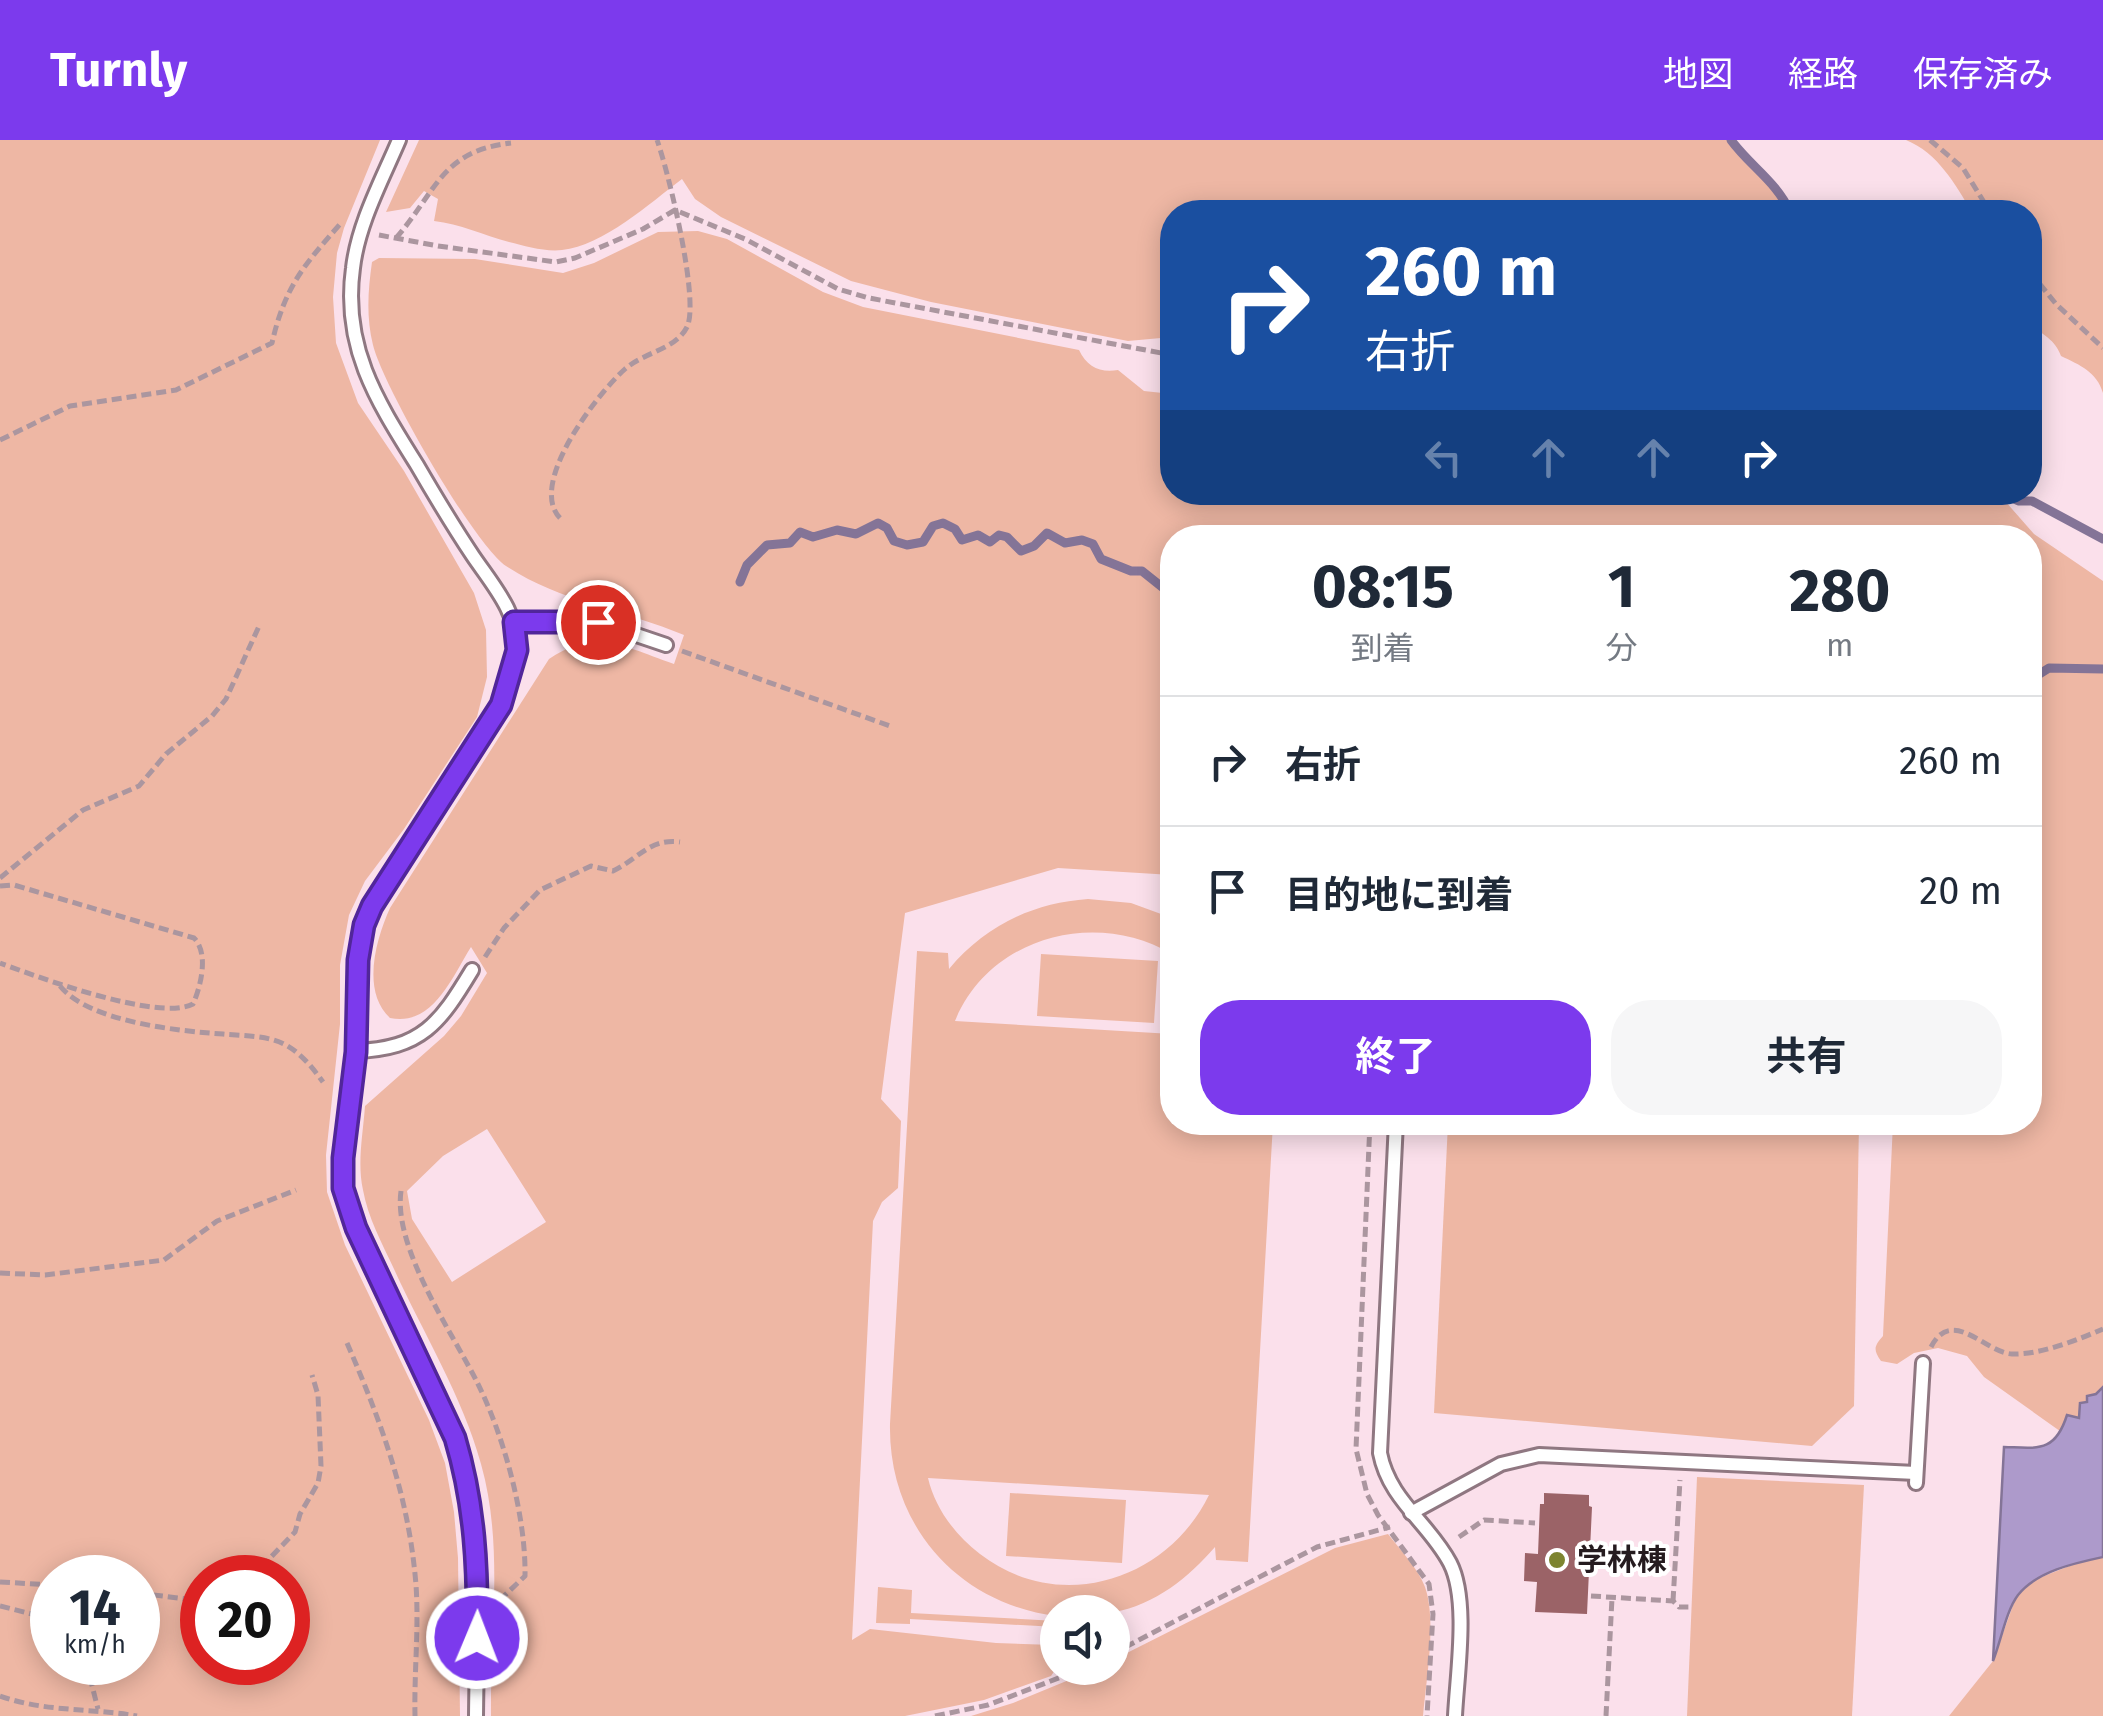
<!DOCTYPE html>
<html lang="ja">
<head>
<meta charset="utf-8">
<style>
  :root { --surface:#fff; --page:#f6f6f7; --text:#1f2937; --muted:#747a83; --line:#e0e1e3; --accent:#7c3aed }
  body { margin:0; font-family:"Fira Sans","Noto Sans JP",sans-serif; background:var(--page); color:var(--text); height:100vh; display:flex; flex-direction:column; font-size:38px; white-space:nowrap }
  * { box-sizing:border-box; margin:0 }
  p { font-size:32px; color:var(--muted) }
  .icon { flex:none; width:55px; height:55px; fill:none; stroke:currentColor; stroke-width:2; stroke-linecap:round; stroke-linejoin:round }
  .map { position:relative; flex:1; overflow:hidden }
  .side { position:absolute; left:1160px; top:385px; width:882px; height:610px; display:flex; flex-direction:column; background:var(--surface); border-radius:40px; box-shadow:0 5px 25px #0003 }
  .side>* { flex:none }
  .guide { position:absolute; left:1160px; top:60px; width:882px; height:305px; border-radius:40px; box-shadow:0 5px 25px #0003; background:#1a4fa0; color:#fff; overflow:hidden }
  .buttons { position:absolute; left:1040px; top:1455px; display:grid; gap:20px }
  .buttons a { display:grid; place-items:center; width:90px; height:90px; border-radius:50%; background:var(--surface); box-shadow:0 5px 25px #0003; font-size:50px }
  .speed { position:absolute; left:30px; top:1415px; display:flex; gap:20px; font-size:50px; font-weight:700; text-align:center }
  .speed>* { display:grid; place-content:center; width:130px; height:130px; border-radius:50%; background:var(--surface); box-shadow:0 5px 25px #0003; line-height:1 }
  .speed small { font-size:25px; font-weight:400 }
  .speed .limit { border:15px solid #d22; background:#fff; color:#111 }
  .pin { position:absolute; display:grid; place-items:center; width:85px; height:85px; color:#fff; margin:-42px; border:5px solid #fff; border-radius:50%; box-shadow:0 2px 10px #0007 }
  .me { position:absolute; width:110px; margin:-55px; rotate:1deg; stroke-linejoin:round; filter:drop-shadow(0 0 8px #0008) }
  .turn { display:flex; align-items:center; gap:35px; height:210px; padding:0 40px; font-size:45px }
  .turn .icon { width:130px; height:130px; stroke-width:2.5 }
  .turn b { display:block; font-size:70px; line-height:85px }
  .lanes { display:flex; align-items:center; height:95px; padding:0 40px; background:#0003; justify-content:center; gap:50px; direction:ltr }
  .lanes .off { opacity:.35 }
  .eta { display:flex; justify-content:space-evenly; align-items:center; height:170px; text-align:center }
  .eta b { font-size:60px; font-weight:700; line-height:70px }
  .cta { display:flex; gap:20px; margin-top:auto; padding:20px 40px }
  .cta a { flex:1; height:115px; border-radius:40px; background:var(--accent); color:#fff; font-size:40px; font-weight:700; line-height:115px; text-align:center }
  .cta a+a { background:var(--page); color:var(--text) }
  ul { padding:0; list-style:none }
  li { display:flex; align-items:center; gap:30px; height:130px; padding:0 40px; border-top:2px solid var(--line) }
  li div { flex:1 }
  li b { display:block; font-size:38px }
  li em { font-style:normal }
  header { display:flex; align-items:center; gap:60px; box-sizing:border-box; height:140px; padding:0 50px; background:var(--accent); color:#fff }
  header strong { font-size:48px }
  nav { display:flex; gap:55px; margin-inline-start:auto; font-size:35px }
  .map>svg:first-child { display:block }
  .green { fill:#eeb7a4; fill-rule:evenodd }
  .water { fill:#ad9acb; stroke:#847497; stroke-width:2.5 }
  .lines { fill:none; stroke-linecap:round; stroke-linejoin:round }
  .stream { stroke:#847497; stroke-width:9 }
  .building { fill:#9b6367 }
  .lane-casing { stroke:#8f7781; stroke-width:18 }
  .path { stroke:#ab969f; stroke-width:5; stroke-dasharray:10 5; stroke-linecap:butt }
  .lane { stroke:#fff; stroke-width:12 }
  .route-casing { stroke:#51269a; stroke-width:25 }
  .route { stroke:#7c3aed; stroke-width:18 }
  .poi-dot { fill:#7d8430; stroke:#fff; stroke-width:4 }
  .labels { text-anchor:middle; stroke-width:8; stroke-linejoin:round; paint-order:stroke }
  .poi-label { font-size:30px; font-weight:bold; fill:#251b1f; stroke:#fff; text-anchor:start }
</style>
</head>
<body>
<header>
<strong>Turnly</strong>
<nav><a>地図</a><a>経路</a><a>保存済み</a></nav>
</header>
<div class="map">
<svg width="2103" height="1576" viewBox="0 0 2103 1576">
  <rect width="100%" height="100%" fill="#fbe0eb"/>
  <g class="green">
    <path d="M0 0H380L344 88 337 113 333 157 336 203 358 263 404 331 474 453 486 490 487 537 477 577 404 689 365 741 349 775 340 825V884L326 1015 327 1052 345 1105 429 1280 445 1323 454 1372 458 1418 460 1576H0ZM52 1438H138V1522H52ZM202 1438H288V1522H202Z"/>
    <path d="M419 0H1731C1750 26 1777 42 1790 72H1172V200L1161 198 1128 201 931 162 851 141 721 77 695 59 682 39C650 63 603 106 562 110 545 112 525 106 509 102 483 95 460 84 434 81L438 59 424 51 410 68 386 72Z"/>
    <path d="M1906 0H2103V253C2097 232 2080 225 2061 216 2054 197 2042 197 2030 182V72H1972C1955 44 1938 13 1906 0Z"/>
    <path d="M698 91 727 99 823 152 863 167 1079 210C1087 227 1100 233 1118 230L1144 251 1172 254V352L1998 353 2034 394 2103 441V1270L2081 1306 1984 1237 1967 1216 1938 1208 1914 1213 1897 1224 1881 1221C1873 1210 1874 1206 1883 1196L1893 983 2030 982V398H1172V735L1058 728 905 773 881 959 901 981 898 1048 882 1062 873 1081 852 1500 870 1489 996 1503 1053 1505 1057 1527 1051 1536 984 1560 905 1576H491C490 1493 504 1405 481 1324 462 1255 423 1193 394 1129 382 1103 368 1078 363 1050 357 1023 363 994 365 966L444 896 461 876 487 833 471 807C452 837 433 887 390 878 361 851 376 799 390 768L549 519C596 487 627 508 674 524L684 495C626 471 558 461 506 426 473 403 383 246 373 205 366 177 368 150 372 122L379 118 475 119 563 133 594 123 658 92ZM487 989 546 1082 452 1142 412 1079 407 1051 443 1016Z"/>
    <path d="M1088 759 1131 763 1172 778V814C1096 769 990 796 955 881L1172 894V982L1273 983 1248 1422 1216 1420 1215 1407C1189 1437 1155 1465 1114 1472 1096 1475 1076 1472 1058 1472L1057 1476C958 1464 888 1385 890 1284L917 811 948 813 949 829C985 786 1032 763 1088 759ZM928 1338 1209 1355C1167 1441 1059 1475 980 1414 955 1395 935 1368 928 1338Z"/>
    <polygon points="1041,814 1158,821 1154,883 1037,876"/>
    <polygon points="1448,983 1859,983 1854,1266 1812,1306 1434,1273"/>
    <polygon points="1697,1337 1864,1345 1852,1576 1687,1576"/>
    <polygon points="1010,1353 1126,1360 1122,1423 1006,1416"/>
    <path d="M1388 1394C1400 1410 1418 1428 1425 1447 1437 1481 1426 1540 1423 1576H971L1013 1563 1098 1528H1112L1113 1520 1335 1408Z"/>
    <polygon points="2103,1417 2103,1576 1949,1576 1993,1521 2016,1457 2034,1440 2082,1421"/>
    <polygon points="878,1447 912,1450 911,1473 1057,1481 1057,1487 910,1479 910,1484 876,1483"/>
  </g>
  <path class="water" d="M2103 1247V1417C2075 1423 2037 1431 2018 1455 2006 1471 2001 1501 1993 1521L2004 1307C2038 1308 2055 1313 2067 1275L2079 1278 2080 1263 2087 1262V1256L2096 1254Z"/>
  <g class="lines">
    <g class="stream">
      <path d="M1731 0C1750 26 1777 42 1790 72"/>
      <polyline points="1998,352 2019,361 2032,361 2103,399"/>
      <polyline points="740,442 747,425 767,405 790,403 800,392 813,397 837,390 856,394 878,383 887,388 894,401 907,405 923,402 933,386 943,383 955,389 962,400 978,395 990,402 999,395 1007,397 1021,411 1034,406 1047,393 1065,403 1082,400 1093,404 1101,419 1131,431 1142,431 1172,455"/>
      <polyline points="2030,540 2049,528 2103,529"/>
    </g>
  </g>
  <polygon class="building" points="1544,1353 1589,1355 1589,1366 1592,1367 1587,1474 1535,1472 1537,1442 1524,1441 1525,1413 1538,1414 1540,1364 1544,1364"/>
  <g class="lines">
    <defs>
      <g id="lane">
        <path d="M399 0C382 40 358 84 353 128 342 207 377 261 417 325 435 356 453 386 473 416 492 444 519 474 517 510 514 562 474 610 447 652 422 690 397 728 372 766L359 804 355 911 343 1019V1048L356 1088 455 1299C483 1390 477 1482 476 1576"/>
        <polyline points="514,482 573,480 598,482 666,505"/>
        <path d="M355 911C422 909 440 883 472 830"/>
        <path d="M1396 982 1380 1313C1389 1360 1429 1383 1450 1423 1469 1460 1457 1534 1455 1576"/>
        <polyline points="1916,1343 1923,1223"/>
        <polyline points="1411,1373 1501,1324 1539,1315 1916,1333"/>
      </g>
    </defs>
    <use href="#lane" class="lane-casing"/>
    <g class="path">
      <polyline points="1930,0 1963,28 1990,72"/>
      <polyline points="379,95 438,106 556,122 575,118 643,89 675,70 745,99 838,149 869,158 1172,215"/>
      <path d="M396 98C437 51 441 11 511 3"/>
      <polyline points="2030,132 2056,164 2103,208"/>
      <path d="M0 300 70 266 176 250 272 203C285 146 304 125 342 82"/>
      <path d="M560 378C527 344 598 253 625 229 644 212 675 210 687 187 700 161 668 30 657 0"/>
      <polyline points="682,511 890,586"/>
      <polyline points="0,738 83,670 139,646 166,614 212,576 226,559 260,484"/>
      <path d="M0 746 14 745 194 798C209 813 201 846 193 864 158 882 38 837 0 823"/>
      <path d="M485 817 504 788 540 750 591 726 613 731C638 719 650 698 680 702"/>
      <path d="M60 846C89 882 178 891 223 894 242 896 266 895 284 904 301 913 312 927 323 942"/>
      <polyline points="1370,982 1356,1309 1367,1354 1378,1375 1429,1444 1433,1474 1427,1576"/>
      <path d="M401 1051C393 1108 452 1192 477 1242 504 1296 526 1376 525 1436L503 1457 495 1458"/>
      <polyline points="0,1133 45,1135 164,1120 217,1081 296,1050"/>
      <path d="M347 1203C382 1284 409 1357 416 1445 419 1488 414 1533 415 1576"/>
      <path d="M1931 1207C1952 1166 1986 1213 2012 1214 2040 1215 2077 1200 2103 1189"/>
      <polyline points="1459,1397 1484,1380 1535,1383"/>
      <polyline points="251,1438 295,1392 300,1374 318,1343 321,1326 318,1255 312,1235"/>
      <polyline points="0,1442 52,1445"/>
      <polyline points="138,1453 202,1461"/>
      <polyline points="1591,1456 1673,1461 1679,1467 1691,1467"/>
      <polyline points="1673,1461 1680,1340"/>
      <polyline points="0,1466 52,1479"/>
      <polyline points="1112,1514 1317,1407 1390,1387"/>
      <polyline points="86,1522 98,1569"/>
      <path d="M0 1556C44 1572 91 1568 137 1576"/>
      <polyline points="935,1576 988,1565 1085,1528"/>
      <polyline points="1606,1576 1612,1458"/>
    </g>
    <use href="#lane" class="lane"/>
  </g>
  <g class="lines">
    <defs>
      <path id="route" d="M477 1498C478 1429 475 1365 455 1298L356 1088 343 1048V1018L356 912 358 820 364 785 372 766 501 565 517 510 514 482H598"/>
    </defs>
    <use href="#route" class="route-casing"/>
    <use href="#route" class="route"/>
  </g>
  <circle class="poi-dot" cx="1557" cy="1420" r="10"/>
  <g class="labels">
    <g class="poi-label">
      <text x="1577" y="1430">学林棟</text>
    </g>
  </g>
</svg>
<div class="buttons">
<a><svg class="icon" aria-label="sound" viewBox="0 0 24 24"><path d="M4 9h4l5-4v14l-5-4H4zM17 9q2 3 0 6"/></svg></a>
</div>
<div class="speed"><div>14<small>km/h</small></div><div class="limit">20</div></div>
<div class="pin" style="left:598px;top:482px;background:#d93025"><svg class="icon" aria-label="arrive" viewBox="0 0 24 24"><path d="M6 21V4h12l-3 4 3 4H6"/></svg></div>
<svg class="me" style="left:477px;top:1498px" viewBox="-20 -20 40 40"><circle r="17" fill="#7c3aed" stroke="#fff" stroke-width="3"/><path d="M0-11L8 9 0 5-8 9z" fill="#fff"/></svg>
<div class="guide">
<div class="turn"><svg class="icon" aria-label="right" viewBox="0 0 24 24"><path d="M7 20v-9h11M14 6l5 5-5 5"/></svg><div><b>260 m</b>右折</div></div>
<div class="lanes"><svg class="icon off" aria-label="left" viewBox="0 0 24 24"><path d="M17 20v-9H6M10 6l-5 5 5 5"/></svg><svg class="icon off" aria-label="ahead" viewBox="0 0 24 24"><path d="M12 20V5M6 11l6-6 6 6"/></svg><svg class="icon off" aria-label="ahead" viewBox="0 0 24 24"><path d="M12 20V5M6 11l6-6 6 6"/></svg><svg class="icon" aria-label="right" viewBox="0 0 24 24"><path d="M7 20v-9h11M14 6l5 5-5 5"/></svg></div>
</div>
<section class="side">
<div class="eta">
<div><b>08:15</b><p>到着</p></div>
<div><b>1</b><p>分</p></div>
<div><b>280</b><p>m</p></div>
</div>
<ul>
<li><svg class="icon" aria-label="right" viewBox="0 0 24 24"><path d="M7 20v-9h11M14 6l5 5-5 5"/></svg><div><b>右折</b></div><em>260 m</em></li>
<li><svg class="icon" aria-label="arrive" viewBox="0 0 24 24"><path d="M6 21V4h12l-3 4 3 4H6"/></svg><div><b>目的地に到着</b></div><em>20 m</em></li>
</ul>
<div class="cta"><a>終了</a><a>共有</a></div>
</section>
</div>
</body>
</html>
